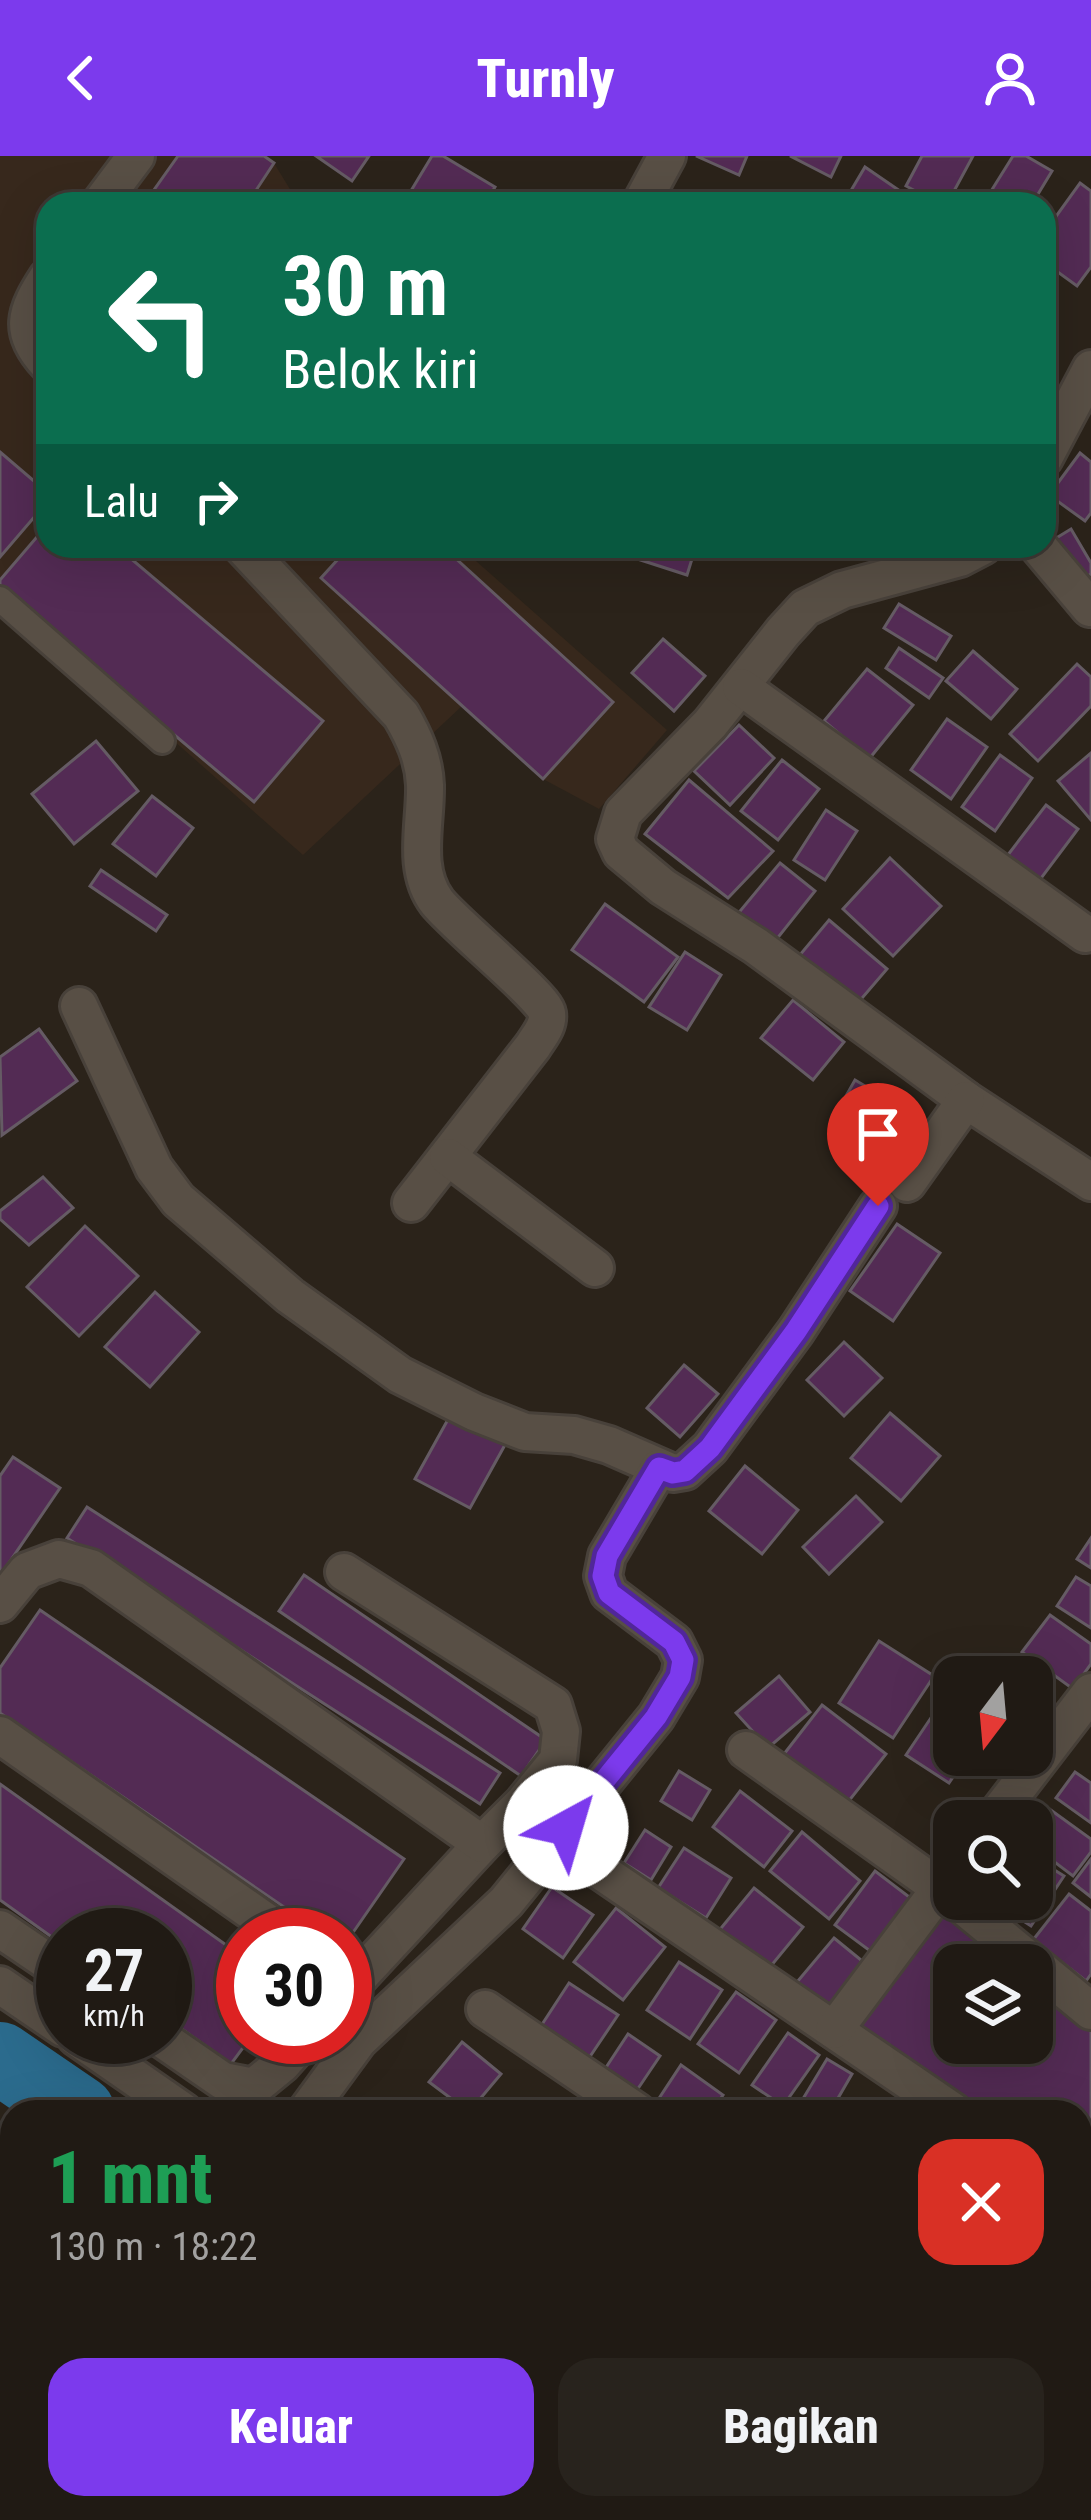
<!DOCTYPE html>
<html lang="id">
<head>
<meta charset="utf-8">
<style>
  :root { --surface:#201a14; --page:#28231d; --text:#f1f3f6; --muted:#a2a1a0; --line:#3d3834; --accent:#7c3aed }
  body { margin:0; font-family:"Roboto Condensed",sans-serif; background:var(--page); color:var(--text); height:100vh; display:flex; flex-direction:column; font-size:45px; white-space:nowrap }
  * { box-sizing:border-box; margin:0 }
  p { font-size:39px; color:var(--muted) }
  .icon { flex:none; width:66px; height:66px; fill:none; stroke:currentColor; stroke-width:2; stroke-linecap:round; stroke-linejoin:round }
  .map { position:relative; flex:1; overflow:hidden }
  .panel { position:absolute; left:0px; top:1944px; width:1092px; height:420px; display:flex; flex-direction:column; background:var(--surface); border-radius:36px 36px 0 0; box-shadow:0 12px 48px #0002,0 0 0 3px var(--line) }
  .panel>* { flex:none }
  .top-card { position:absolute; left:36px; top:36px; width:1020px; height:366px; border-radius:36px; box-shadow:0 12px 48px #0002,0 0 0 3px var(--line); background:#0b6e4f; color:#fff; overflow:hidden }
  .needle { width:78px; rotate:196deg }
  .fabs { position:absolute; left:933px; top:1500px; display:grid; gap:24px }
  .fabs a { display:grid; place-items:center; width:120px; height:120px; border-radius:24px; background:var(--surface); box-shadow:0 12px 48px #0002,0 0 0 3px var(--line); font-size:60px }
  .speed { position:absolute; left:36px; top:1752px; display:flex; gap:24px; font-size:60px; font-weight:700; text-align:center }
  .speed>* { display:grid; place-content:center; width:156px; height:156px; border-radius:50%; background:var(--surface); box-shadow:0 12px 48px #0002,0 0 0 3px var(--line); line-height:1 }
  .speed small { font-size:30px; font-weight:400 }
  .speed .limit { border:18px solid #d22; background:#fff; color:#111 }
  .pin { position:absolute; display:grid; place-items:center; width:102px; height:102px; color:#fff; margin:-123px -51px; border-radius:50% 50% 50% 0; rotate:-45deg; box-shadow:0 0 12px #0007 }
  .pin .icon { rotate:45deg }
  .me { position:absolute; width:132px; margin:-66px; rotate:39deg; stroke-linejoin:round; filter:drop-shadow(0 0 9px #0008) }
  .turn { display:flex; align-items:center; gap:42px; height:252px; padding:0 48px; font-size:54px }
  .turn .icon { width:156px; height:156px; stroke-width:2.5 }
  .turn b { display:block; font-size:84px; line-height:102px }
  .then { display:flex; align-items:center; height:114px; padding:0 48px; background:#0003; gap:24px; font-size:45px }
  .round { display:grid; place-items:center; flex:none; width:126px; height:126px; border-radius:36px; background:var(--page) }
  .head { display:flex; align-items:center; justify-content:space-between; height:204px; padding:0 48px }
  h1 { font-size:72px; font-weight:800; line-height:90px; color:#1e9e55 }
  .button { display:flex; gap:24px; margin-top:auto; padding:24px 48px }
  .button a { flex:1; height:138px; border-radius:36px; background:var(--accent); color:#fff; font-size:48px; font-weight:800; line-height:138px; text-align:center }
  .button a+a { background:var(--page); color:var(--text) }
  header { display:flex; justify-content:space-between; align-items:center; height:156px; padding:0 48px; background:var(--accent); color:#fff; font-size:54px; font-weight:800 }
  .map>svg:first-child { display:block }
  .education { fill:#37281c }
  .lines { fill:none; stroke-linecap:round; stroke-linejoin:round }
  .river { stroke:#2b6b8d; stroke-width:72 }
  .building { fill:#532b54; stroke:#655b64; stroke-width:3 }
  .lane-casing { stroke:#48413a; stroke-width:30 }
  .street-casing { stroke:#48413a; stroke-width:42 }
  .lane { stroke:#584f45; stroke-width:24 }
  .street { stroke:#584f45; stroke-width:36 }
  .route-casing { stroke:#51269a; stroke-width:30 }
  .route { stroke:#7c3aed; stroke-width:21 }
</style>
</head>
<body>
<header><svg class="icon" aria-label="back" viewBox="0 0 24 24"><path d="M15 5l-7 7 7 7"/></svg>Turnly<svg class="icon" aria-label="person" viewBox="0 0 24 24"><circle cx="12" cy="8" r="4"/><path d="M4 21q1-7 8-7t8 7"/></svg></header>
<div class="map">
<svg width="1091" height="2364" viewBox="0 0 1091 2364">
  <rect width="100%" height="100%" fill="#2b231a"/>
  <polygon class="education" points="0,0 264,0 274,7 299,48 48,48 48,390 459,390 667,574 599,653 543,623 462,550 303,699 0,431"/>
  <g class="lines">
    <g class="river">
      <polyline points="0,1902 79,1956"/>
      <polyline points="575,2352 582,2364"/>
    </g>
  </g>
  <g class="building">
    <polygon points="178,0 264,0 274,7 247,48 144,48"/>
    <polygon points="316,0 369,0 352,25"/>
    <polygon points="432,0 443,0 495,31 485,48 403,48"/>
    <polygon points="696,0 747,0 739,19"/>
    <polygon points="790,0 841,0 831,21"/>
    <polygon points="922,0 973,0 947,48 940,48 906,30"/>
    <polygon points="1013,0 1026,0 1052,15 1032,48 983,48"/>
    <polygon points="865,11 919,48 843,48"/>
    <polygon points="1080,27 1091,35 1091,111 1077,130 1044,106 1044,77"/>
    <polygon points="0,296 48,337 48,345 0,401"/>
    <polygon points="1080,297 1091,306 1091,357 1085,365 1049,339"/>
    <polygon points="48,368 48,390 116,390 323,565 254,646 0,432 0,424"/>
    <polygon points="1071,373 1091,407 1091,418 1077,426 1053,384"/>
    <polygon points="350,390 442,390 613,546 543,623 321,422"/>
    <polygon points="628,390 696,390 687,419 625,399"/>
    <polygon points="899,448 951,480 936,504 884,472"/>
    <polygon points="663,483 705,520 674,555 632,517"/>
    <polygon points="899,492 943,522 929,542 886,512"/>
    <polygon points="973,495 1017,533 991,563 946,525"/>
    <polygon points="1077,508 1091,521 1091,550 1038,605 1010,578"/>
    <polygon points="867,513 913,549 869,603 824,565"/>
    <polygon points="947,563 987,591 951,643 911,614"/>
    <polygon points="739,569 774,602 730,649 694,615"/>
    <polygon points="96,585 138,635 74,688 32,638"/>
    <polygon points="1091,597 1091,664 1058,625"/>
    <polygon points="1000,599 1032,622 995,675 962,651"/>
    <polygon points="782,604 819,633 778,684 741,655"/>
    <polygon points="689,624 773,695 728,742 645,678"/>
    <polygon points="152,640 193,672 156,720 113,688"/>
    <polygon points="1046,649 1078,673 1036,729 1004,704"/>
    <polygon points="826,654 857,675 825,724 794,704"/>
    <polygon points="890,702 941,750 893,800 843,753"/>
    <polygon points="780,707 815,735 772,789 736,760"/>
    <polygon points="101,714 167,759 156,775 90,730"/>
    <polygon points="605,748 678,801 644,846 572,794"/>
    <polygon points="829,764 887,813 851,855 794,806"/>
    <polygon points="685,796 721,819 687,874 649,851"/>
    <polygon points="793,844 844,886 813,924 761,882"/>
    <polygon points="39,873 77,925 2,979 0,901"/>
    <polygon points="855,924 887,943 869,975 837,956"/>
    <polygon points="43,1021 73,1052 29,1089 0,1063 0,1055"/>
    <polygon points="897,1068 940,1097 893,1165 850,1135"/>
    <polygon points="85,1070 138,1120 79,1180 27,1131"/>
    <polygon points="155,1136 199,1176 150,1231 105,1191"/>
    <polygon points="844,1186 882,1222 844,1260 807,1224"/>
    <polygon points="684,1209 718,1238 680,1281 647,1252"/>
    <polygon points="890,1257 940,1300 901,1345 851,1302"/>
    <polygon points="451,1258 506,1287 470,1352 415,1323"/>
    <polygon points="13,1301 60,1332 0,1420 0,1320"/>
    <polygon points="745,1310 798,1354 762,1398 709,1355"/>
    <polygon points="856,1340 882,1366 829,1418 803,1391"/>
    <polygon points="87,1351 500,1617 480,1648 67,1382"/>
    <polygon points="1091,1382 1091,1412 1077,1403"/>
    <polygon points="304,1419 546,1584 521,1620 279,1455"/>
    <polygon points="1076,1421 1091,1430 1091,1472 1057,1450"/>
    <polygon points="40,1454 404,1703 345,1788 345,1779 325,1779 0,1557 0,1512"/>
    <polygon points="1050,1459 1091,1488 1091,1508 1073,1533 1022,1496"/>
    <polygon points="879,1485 934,1520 893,1582 839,1547"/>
    <polygon points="779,1520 810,1556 768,1592 736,1557"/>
    <polygon points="953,1529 954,1599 968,1599 949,1627 906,1599"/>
    <polygon points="822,1549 886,1598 848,1646 784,1598"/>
    <polygon points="679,1615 710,1634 692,1664 661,1645"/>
    <polygon points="1075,1616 1091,1627 1091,1667 1056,1642"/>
    <polygon points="0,1628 243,1801 243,1881 251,1881 231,1908 165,1861 165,1779 63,1779 63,1789 0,1744"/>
    <polygon points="740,1635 792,1675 764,1711 713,1671"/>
    <polygon points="1048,1652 1091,1683 1091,1696 1073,1720 1032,1689 1032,1673"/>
    <polygon points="645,1674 671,1691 651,1724 624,1707"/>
    <polygon points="802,1676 860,1725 829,1763 770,1715"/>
    <polygon points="684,1692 731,1722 706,1762 658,1732"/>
    <polygon points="1032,1700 1064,1720 1031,1770 990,1743 1032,1743"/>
    <polygon points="1091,1703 1091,1741 1073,1727"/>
    <polygon points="875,1715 921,1750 881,1803 835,1769"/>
    <polygon points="552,1731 593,1759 563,1802 523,1773"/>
    <polygon points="754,1732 803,1771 766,1816 717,1777"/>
    <polygon points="937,1736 1022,1809 954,1809 954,1887 1032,1887 1032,1817 1091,1868 1091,1974 1080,1988 1080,1956 978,1956 848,1872"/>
    <polygon points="1069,1738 1091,1755 1091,1818 1086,1825 1033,1784"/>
    <polygon points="616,1752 665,1791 623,1844 574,1806"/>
    <polygon points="834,1782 872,1813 834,1857 797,1826"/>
    <polygon points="679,1806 722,1834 690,1883 647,1854"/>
    <polygon points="569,1827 618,1859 587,1905 539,1873"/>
    <polygon points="736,1836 776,1864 739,1917 698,1888"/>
    <polygon points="788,1877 819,1899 783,1950 752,1929"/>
    <polygon points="628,1878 660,1900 633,1940 601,1919"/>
    <polygon points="462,1886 501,1918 469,1956 429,1926"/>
    <polygon points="827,1903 852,1918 830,1956 795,1956"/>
    <polygon points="681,1909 723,1939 711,1956 650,1956"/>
    <polygon points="861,1943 879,1956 851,1956"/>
    <polygon points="518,1944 536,1956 509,1956"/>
    <polygon points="1091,1974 1091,2033 1080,2024 1080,1988"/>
    <polygon points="1080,2332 1091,2341 1091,2364 1026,2364 1011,2352 1080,2352"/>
    <polygon points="762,2352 810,2352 801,2364 753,2364"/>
  </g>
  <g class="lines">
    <defs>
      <polyline id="lane" points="0,443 162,585"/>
      <g id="street">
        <polyline points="100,48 136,0"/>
        <polyline points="641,48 667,0"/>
        <path d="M48 121C25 156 18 176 48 208"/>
        <polyline points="1044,302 1091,213"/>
        <path d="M242 390 401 559C414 581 424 603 425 629 426 667 412 713 437 746 454 768 545 842 547 857 549 870 539 880 533 890L411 1047"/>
        <polyline points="983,390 960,402 842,434 805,452 783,476 710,568 623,657 615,683 621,696 663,731 756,790 966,944 1091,1026"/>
        <polyline points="1038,390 1090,452"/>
        <polyline points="741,531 1085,778"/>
        <polyline points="79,850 154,1012 178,1044 290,1140 400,1219 474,1256 525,1276 574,1279 609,1289 673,1317 685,1315 710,1292 796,1175 878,1050"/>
        <polyline points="448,1001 595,1112"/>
        <polyline points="907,1027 966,944"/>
        <polyline points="344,1416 553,1549 561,1575 558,1604 523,1647 482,1688 345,1836"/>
        <polyline points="0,1448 27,1415 59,1403 91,1412 482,1688"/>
        <polyline points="0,1579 285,1779"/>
        <polyline points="746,1594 954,1742"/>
        <polyline points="992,1665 1091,1536"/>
        <polyline points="574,1697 954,1956"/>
        <polyline points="955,1743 1091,1855"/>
        <polyline points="0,1773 63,1816"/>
        <polyline points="0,1829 63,1872"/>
        <polyline points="485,1853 637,1956"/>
        <polyline points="834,1874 954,1714"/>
        <polyline points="76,1881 184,1956"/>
        <polyline points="159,1881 223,1925 254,1931 282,1908 306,1881"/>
        <polyline points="306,1956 358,1885 506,1746 656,1561 680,1521 683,1504 674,1486 609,1437 603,1420 607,1400 659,1312"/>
        <polyline points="1080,2042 1091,2050"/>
        <polyline points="1080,2156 1091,2141"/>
        <polyline points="888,2352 904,2364"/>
        <polyline points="932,2364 941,2352"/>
      </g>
    </defs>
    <use href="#lane" class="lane-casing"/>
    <use href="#street" class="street-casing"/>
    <use href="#lane" class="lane"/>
    <use href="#street" class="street"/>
  </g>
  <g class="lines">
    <defs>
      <polyline id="route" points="566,1672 656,1561 680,1521 683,1504 674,1486 609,1437 603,1420 607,1400 659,1312 673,1317 685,1315 710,1292 796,1175 878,1050"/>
    </defs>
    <use href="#route" class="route-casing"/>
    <use href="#route" class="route"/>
  </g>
</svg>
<div class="fabs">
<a><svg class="needle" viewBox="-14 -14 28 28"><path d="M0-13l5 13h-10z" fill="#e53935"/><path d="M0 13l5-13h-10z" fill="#a2a1a0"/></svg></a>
<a><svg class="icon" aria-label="search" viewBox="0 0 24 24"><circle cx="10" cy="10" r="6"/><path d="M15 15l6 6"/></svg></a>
<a><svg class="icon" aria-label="layers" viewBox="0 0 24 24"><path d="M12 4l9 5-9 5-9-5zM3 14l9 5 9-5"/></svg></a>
</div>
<div class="speed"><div>27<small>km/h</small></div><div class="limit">30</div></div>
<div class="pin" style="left:878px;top:1050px;background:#d93025"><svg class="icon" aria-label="arrive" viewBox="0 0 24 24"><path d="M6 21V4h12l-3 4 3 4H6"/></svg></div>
<svg class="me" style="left:566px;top:1672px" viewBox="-20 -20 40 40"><circle r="19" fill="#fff"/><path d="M0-13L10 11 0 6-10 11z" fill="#7c3aed"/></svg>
<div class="top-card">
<div class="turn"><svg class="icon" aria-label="left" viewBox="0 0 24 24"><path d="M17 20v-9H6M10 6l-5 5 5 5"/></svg><div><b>30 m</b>Belok kiri</div></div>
<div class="then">Lalu<svg class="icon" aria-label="right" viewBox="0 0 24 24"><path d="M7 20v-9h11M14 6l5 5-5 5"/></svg></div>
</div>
<section class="panel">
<div class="head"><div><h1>1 mnt</h1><p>130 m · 18:22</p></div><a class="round" style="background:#d93025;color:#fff"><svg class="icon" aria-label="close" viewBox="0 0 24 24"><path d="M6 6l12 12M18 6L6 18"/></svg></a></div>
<div class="button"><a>Keluar</a><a>Bagikan</a></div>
</section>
</div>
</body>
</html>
